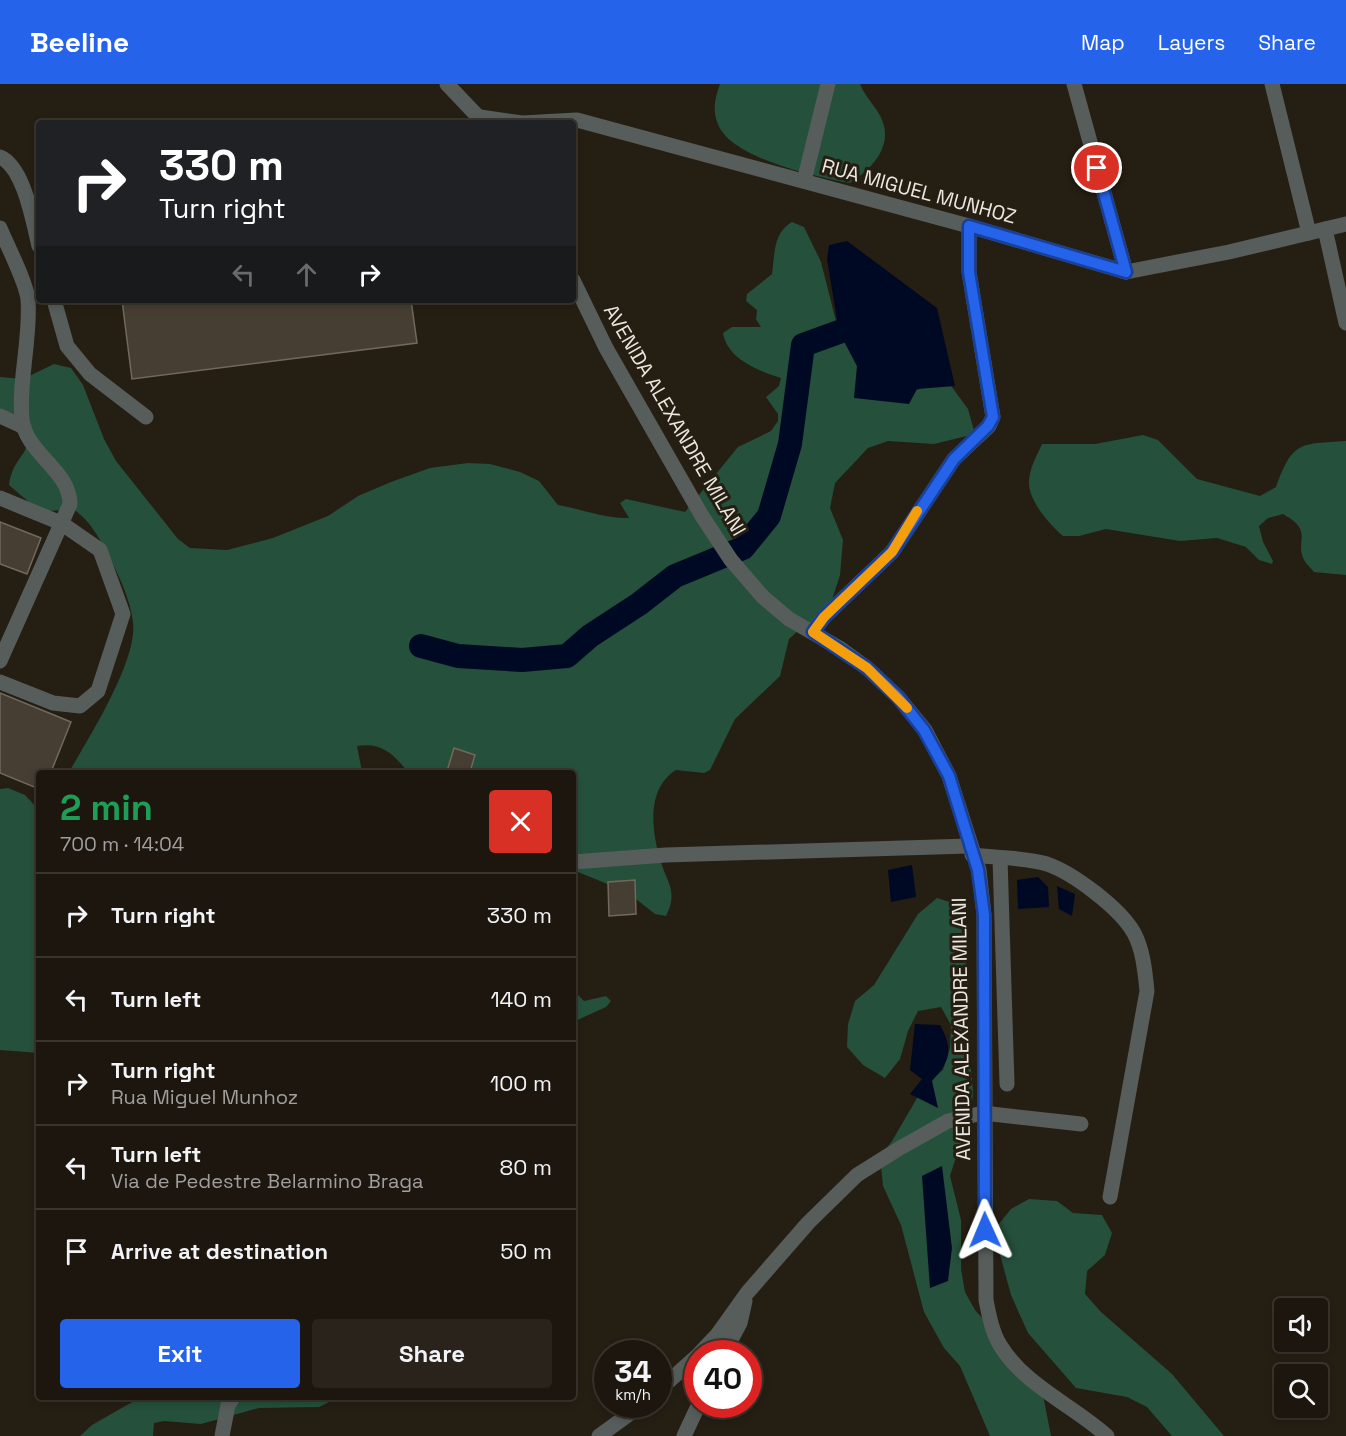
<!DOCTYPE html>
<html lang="en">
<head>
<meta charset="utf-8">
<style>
  :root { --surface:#1c160e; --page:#29231c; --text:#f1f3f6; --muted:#a09f9e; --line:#3a352e; --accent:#2563eb }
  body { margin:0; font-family:"Space Grotesk",sans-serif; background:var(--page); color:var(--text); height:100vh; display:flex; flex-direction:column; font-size:22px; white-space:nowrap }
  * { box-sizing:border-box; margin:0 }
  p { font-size:20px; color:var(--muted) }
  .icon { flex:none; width:33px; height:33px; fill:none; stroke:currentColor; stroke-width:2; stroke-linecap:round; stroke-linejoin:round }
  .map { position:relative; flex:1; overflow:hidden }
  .drawer { position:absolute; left:36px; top:686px; width:540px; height:630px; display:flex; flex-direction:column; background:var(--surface); border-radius:6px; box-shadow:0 3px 9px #0003,0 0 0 2px var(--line) }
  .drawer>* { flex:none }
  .top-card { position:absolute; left:36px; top:36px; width:540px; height:183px; border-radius:6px; box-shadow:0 3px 9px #0003,0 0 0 2px var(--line); background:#202124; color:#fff; overflow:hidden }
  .fabs { position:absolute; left:1274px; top:1214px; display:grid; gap:12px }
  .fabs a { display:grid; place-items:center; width:54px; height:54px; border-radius:6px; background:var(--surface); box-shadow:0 3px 9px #0003,0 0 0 2px var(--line); font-size:30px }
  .speed { position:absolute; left:594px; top:1256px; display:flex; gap:12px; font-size:30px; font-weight:700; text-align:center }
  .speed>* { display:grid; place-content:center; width:78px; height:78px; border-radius:50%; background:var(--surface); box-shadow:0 3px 9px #0003,0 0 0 2px var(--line); line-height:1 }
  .speed small { font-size:15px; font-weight:400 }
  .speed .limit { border:9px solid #d22; background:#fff; color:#111 }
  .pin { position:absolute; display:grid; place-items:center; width:51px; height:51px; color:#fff; margin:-26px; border:3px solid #fff; border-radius:50%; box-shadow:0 2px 6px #0007 }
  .me { position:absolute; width:66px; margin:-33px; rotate:359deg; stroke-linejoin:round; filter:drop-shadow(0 0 4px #0008) }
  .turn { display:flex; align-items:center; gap:21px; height:126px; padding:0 24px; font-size:27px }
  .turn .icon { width:78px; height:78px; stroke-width:2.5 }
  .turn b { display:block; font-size:42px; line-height:51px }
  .lanes { display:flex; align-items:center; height:57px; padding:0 24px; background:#0003; justify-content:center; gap:30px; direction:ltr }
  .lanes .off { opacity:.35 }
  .round { display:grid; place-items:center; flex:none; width:63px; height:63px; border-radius:6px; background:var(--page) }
  .headline { display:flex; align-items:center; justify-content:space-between; height:102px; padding:0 24px }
  h1 { font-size:36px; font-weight:700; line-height:45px; color:#1e9e55 }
  .cta { display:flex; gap:12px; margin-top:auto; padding:12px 24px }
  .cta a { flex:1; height:69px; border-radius:6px; background:var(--accent); color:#fff; font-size:24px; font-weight:700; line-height:69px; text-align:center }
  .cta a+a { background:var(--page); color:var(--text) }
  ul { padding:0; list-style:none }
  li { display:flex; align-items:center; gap:18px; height:84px; padding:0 24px; border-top:2px solid var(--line) }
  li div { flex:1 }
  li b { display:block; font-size:22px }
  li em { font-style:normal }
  header { display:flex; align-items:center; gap:36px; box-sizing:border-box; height:84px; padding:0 30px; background:var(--accent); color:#fff }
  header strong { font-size:28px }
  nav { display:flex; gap:33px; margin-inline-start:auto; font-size:21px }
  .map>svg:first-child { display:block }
  .forest { fill:#25503c }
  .water { fill:#000923 }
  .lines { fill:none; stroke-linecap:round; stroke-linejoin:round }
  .river { stroke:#000923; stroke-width:24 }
  .building { fill:#463e33; stroke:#72695d; stroke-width:1.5 }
  .minor { stroke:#565d5a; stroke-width:15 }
  .route-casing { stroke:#184099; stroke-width:15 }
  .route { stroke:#2563eb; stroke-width:10 }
  .slow { stroke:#f59e0b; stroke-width:10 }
  .labels { text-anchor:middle; stroke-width:6; stroke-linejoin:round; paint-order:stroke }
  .street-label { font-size:20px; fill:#ece7e0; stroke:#251e13 }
</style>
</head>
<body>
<header>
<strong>Beeline</strong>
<nav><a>Map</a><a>Layers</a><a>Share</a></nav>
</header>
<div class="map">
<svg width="1346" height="1352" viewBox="0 0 1346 1352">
  <rect width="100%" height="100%" fill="#251e13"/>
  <g class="forest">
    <path d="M720 0H860C865 14 881 27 884 42 890 67 868 88 849 99 817 93 730 74 718 40 712 26 715 14 720 0Z"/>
    <path d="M792 138 804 143 821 178 837 241 863 294 916 306 942 298 949 299 968 325 975 350 934 360 888 357 868 364 835 399 830 424 843 456 840 491 830 522 818 537 799 546 789 555 780 592 735 635 710 686 704 689 676 686C647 704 651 744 660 775 666 798 679 806 666 832L655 830 627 808 573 786V688H472L464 677 452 680 450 688H408C393 670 382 658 357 662L362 688H69C88 655 138 576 133 538 130 515 120 494 110 474 100 455 89 434 71 424 38 432 33 421 9 401 14 362 50 368 0 336V293L23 295 54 280 71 284 83 301 104 355 116 377 178 455 190 464 227 466 273 454 328 432 358 412 391 398 430 384 468 379 490 380 520 388 539 397 558 421C582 425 606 435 629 434L620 419 626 415 685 428 738 363 771 347 778 337V330L766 313 779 302 781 294C759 287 727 275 723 249L732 243H761L756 235 757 226 746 217 747 210 772 190C775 169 773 149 792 138Z"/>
    <path d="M1143 351 1158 356 1197 395 1260 412 1276 403C1293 357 1299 360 1346 357V491L1314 488C1311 484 1306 480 1304 476 1294 456 1315 448 1283 430L1268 434 1259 442 1263 458 1273 477 1272 480 1259 476 1246 463 1217 454 1180 457 1106 445 1079 452H1063C1049 440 1027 415 1029 396 1030 383 1037 371 1042 360H1095Z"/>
    <polygon points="8,704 25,711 39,726 39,969 0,966 0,705"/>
    <polygon points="937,814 959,821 963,844 962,867 969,888 966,933 973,1008 969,1054 957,1070 950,1092 961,1136 961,1185 965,1208 975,1226 1024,1280 1044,1316 1051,1352 990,1352 960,1282 944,1264 924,1228 901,1141 883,1102 880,1073 892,1057 924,1002 943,986 950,964 951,941 941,923 918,927 908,947 900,975 885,994 863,981 847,963 848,940 855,917 874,901 918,830"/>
    <polygon points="573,906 584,917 606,912 611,917 606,923 573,938"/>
    <polygon points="1029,1115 1057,1117 1073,1129 1102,1131 1112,1149 1105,1171 1087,1187 1085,1210 1101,1228 1172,1290 1224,1352 1172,1352 1147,1323 1127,1313 1076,1304 1028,1249 1011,1211 999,1167 998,1141 1011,1125"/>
    <polygon points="141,1313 339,1313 319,1323 259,1324 201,1340 164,1337 154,1339 153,1352 80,1352 92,1341"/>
  </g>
  <g class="water">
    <polygon points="847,157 937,224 955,302 917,305 909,320 854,314 857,282 839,248 827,175 829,161"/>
    <polygon points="912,781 916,813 891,818 888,786"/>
    <polygon points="1038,793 1048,803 1049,823 1018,825 1017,796"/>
    <polygon points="1057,802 1075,810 1072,832 1059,825"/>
    <path d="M915 940 940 941C954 966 950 977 932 997L938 1024 910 1010 922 995 910 986Z"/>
    <polygon points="942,1082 952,1164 948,1197 930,1204 922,1092"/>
  </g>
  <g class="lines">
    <polyline class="river" points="421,562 458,572 522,576 567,572 590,552 639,520 675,492 743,464 769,432 790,360 803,261 839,248"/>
  </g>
  <g class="building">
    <polygon points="122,216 411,216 417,259 132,295"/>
    <polygon points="0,438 41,454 27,490 0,480"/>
    <polygon points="0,609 71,638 51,688 39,688 39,705 0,689"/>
    <polygon points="454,664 475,671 470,688 447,687"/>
    <polygon points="635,796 636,830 609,832 608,798"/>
  </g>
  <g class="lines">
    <g class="minor">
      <polyline points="447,0 484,39"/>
      <polyline points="1074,0 1126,188"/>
      <polyline points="1272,0 1309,149"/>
      <polyline points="480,33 522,39 577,36 969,142 1126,188 1229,168 1346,140"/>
      <path d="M0 73C24 83 33 138 39 162"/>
      <polyline points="804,97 828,0"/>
      <path d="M0 144C7 161 27 200 28 216 31 253 18 300 22 335 26 370 70 386 70 420L0 577"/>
      <polyline points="1325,145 1346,239"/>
      <path d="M573 196 606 264 702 432 731 476 763 513 789 535 841 565 867 584 898 613 925 646 949 692 979 786 984 831 986 1216C989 1231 992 1248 1000 1261 1024 1301 1074 1322 1107 1352"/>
      <polyline points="54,216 67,262 90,290 146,333"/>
      <polyline points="0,332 24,343"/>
      <polyline points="0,414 61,439 100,466 123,530 98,607 80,622 53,619 0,598"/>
      <polyline points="813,547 824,533 892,468 954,375 989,342 993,333 969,188 969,142"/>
      <path d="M972 771C996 774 1024 773 1047 780 1073 789 1120 824 1134 849 1143 866 1145 887 1147 907L1110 1113"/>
      <polyline points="1000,774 1007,1000"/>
      <polyline points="573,778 666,771 969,762"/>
      <polyline points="700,1269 717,1251 747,1209 808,1139 857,1091 900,1064 948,1037 983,1029 1081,1040"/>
      <polyline points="724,1269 740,1239 745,1217"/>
      <polyline points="658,1307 698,1271"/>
      <polyline points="222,1352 228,1321 234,1312"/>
      <polyline points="599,1352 643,1320"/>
      <polyline points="684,1352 699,1320"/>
    </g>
  </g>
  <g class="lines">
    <defs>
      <polyline id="route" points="985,1146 984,831 978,786 949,692 924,646 898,613 867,584 813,548 824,533 892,468 954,375 988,342 993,333 969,188 969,142 1126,188 1097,84"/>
    </defs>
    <use href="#route" class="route-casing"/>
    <use href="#route" class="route"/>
    <polyline class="slow" points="907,624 867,584 813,548 824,533 892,468 917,427"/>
  </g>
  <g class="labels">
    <g class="street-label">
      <text transform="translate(919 107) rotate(15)" y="7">RUA MIGUEL MUNHOZ</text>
      <text transform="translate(675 336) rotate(60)" y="7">AVENIDA ALEXANDRE MILANI</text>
      <text transform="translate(961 945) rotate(-91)" y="7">AVENIDA ALEXANDRE MILANI</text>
    </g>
  </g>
</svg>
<div class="fabs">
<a><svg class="icon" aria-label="sound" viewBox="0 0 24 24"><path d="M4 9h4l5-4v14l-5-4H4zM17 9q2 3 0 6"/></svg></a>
<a><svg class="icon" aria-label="search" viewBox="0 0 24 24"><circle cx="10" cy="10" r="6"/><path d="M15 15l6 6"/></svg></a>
</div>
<div class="speed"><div>34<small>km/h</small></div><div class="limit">40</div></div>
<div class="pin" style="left:1097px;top:84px;background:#d93025"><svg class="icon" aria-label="arrive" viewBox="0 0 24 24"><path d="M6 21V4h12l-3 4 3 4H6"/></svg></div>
<svg class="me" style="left:985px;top:1146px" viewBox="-20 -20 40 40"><path d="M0-17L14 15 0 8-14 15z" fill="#2563eb" stroke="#fff" stroke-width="4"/></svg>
<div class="top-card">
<div class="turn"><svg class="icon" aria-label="right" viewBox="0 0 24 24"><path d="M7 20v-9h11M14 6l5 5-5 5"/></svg><div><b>330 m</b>Turn right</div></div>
<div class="lanes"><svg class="icon off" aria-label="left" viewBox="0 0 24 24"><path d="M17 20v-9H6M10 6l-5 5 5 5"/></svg><svg class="icon off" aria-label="ahead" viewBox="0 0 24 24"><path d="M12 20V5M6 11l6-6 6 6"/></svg><svg class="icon" aria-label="right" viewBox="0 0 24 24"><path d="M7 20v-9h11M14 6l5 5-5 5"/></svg></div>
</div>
<section class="drawer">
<div class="headline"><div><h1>2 min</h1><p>700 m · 14:04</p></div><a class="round" style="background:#d93025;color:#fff"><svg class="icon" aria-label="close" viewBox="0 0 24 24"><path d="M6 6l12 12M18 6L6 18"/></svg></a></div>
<ul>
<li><svg class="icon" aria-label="right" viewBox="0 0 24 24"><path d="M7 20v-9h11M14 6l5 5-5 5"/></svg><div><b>Turn right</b></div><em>330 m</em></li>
<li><svg class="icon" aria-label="left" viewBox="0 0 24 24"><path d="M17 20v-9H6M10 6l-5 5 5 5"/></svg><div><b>Turn left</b></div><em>140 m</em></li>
<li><svg class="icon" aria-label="right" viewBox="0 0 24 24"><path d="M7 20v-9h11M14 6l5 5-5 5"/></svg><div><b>Turn right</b><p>Rua Miguel Munhoz</p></div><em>100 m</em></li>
<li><svg class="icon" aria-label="left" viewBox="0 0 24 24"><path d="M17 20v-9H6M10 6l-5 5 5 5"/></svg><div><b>Turn left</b><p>Via de Pedestre Belarmino Braga</p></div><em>80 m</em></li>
<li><svg class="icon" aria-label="arrive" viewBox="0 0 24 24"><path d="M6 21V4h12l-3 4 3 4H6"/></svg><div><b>Arrive at destination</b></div><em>50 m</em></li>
</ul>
<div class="cta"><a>Exit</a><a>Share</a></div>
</section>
</div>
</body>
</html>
